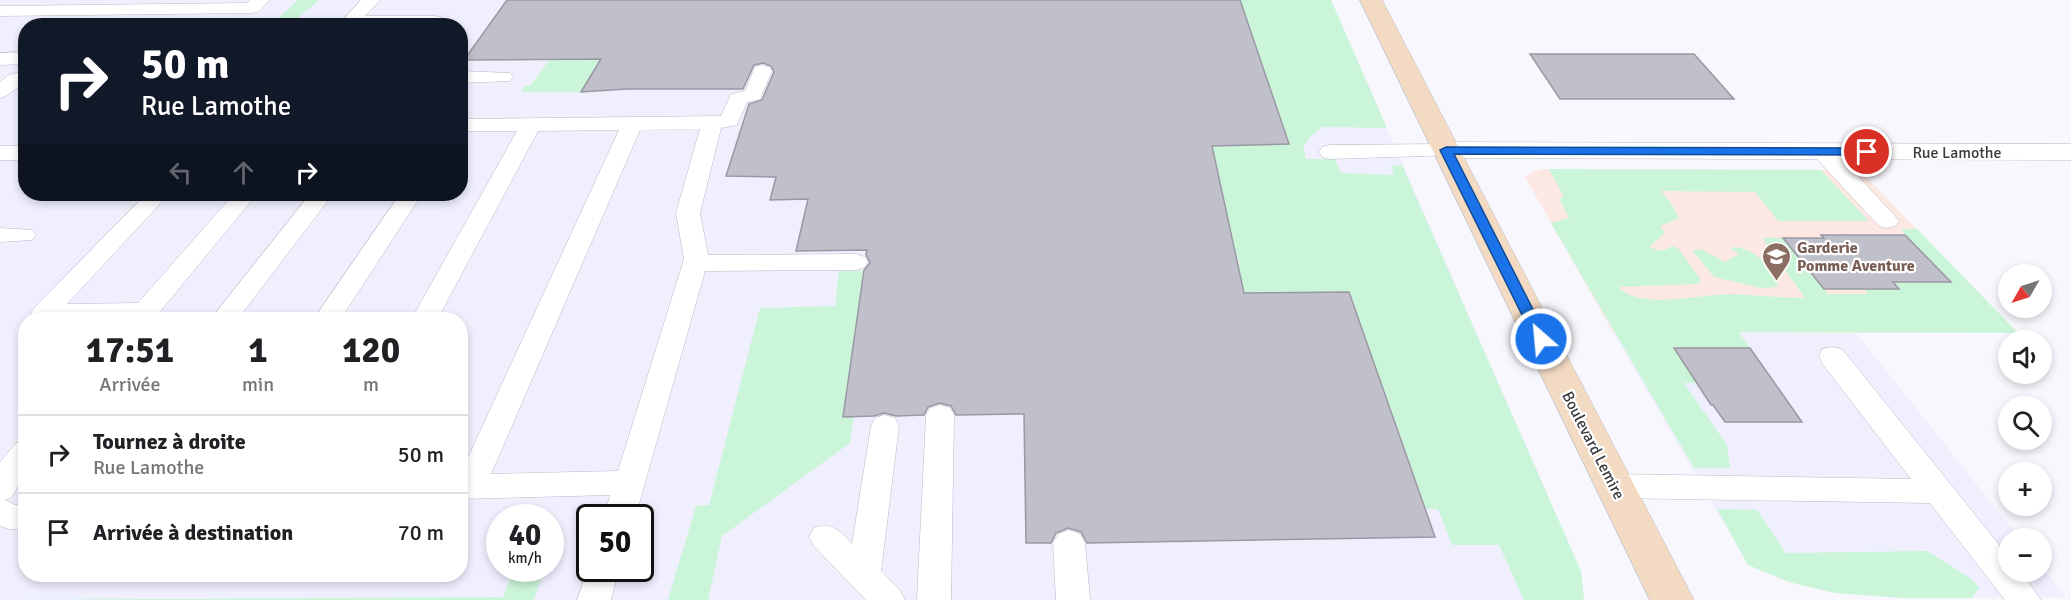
<!DOCTYPE html>
<html lang="fr">
<head>
<meta charset="utf-8">
<style>
  :root { --surface:#fff; --page:#f6f6f6; --text:#202124; --muted:#757577; --line:#e0e0e0 }
  body { margin:0; font-family:Signika,sans-serif; background:var(--page); color:var(--text); height:100vh; display:flex; flex-direction:column; font-size:22px; white-space:nowrap }
  * { box-sizing:border-box; margin:0 }
  p { font-size:20px; color:var(--muted) }
  .icon { flex:none; width:33px; height:33px; fill:none; stroke:currentColor; stroke-width:2; stroke-linecap:round; stroke-linejoin:round }
  .map { position:relative; flex:1; overflow:hidden }
  .side { position:absolute; left:18px; top:312px; width:450px; height:270px; display:flex; flex-direction:column; background:var(--surface); border-radius:24px; box-shadow:0 3px 9px #0003 }
  .side>* { flex:none }
  .hud { position:absolute; left:18px; top:18px; width:450px; height:183px; border-radius:24px; box-shadow:0 3px 9px #0003; background:#111827; color:#fff; overflow:hidden }
  .needle { width:39px; rotate:231deg }
  .fabs { position:absolute; left:1998px; top:264px; display:grid; gap:12px }
  .fabs a { display:grid; place-items:center; width:54px; height:54px; border-radius:50%; background:var(--surface); box-shadow:0 3px 9px #0003; font-size:30px }
  .speed { position:absolute; left:486px; top:504px; display:flex; gap:12px; font-size:30px; font-weight:700; text-align:center }
  .speed>* { display:grid; place-content:center; width:78px; height:78px; border-radius:50%; background:var(--surface); box-shadow:0 3px 9px #0003; line-height:1 }
  .speed small { font-size:15px; font-weight:400 }
  .speed .limit { border:3px solid #111; border-radius:9px; background:#fff; color:#111 }
  .pin { position:absolute; display:grid; place-items:center; width:51px; height:51px; color:#fff; margin:-26px; border:3px solid #fff; border-radius:50%; box-shadow:0 2px 6px #0007 }
  .me { position:absolute; width:66px; margin:-33px; rotate:333deg; stroke-linejoin:round; filter:drop-shadow(0 0 4px #0008) }
  .turn { display:flex; align-items:center; gap:21px; height:126px; padding:0 24px; font-size:27px }
  .turn .icon { width:78px; height:78px; stroke-width:2.5 }
  .turn b { display:block; font-size:42px; line-height:51px }
  .lanes { display:flex; align-items:center; height:57px; padding:0 24px; background:#0003; justify-content:center; gap:30px; direction:ltr }
  .lanes .off { opacity:.35 }
  .eta { display:flex; justify-content:space-evenly; align-items:center; height:102px; text-align:center }
  .eta b { font-size:36px; font-weight:700; line-height:42px }
  ul { padding:0; list-style:none }
  li { display:flex; align-items:center; gap:18px; height:78px; padding:0 24px; border-top:2px solid var(--line) }
  li div { flex:1 }
  li b { display:block; font-size:22px }
  li em { font-style:normal }
  .map>svg:first-child { display:block }
  .built { fill:#f0effe; fill-rule:evenodd }
  .education { fill:#fde8e4 }
  .green { fill:#cbf5d9 }
  .building { fill:#c0c0cb; stroke:#9998a3; stroke-width:1.5 }
  .lines { fill:none; stroke-linecap:round; stroke-linejoin:round }
  .service-casing { stroke:#bbbac5; stroke-width:1 }
  .minor-casing { stroke:#bbbac5; stroke-width:1 }
  .secondary-casing { stroke:#bbbac5; stroke-width:1 }
  .service { fill:#fff; fill-rule:evenodd }
  .minor { fill:#fff; fill-rule:evenodd }
  .secondary { fill:#f3dbc3; fill-rule:evenodd }
  .route { fill:#1a73e8; stroke:#114b97; stroke-width:1.5 }
  .labels { text-anchor:middle; stroke-width:4.5; stroke-linejoin:round; paint-order:stroke }
  .street-label { font-size:16px; fill:#3b3b3f; stroke:#fff }
  .education-label { font-size:16px; font-weight:bold; fill:#785e54; stroke:#fff; text-anchor:start }
</style>
</head>
<body>
<div class="map">
<svg width="2071" height="600" viewBox="0 0 2071 600">
  <rect width="100%" height="100%" fill="#f7f7fd"/>
  <g class="built">
    <path d="M0 0H1331L1581 571 1584 600H0ZM26 26H460V194H26ZM26 320H460V574H26ZM500 518H550V568H500ZM590 518H640V568H590Z"/>
    <polygon points="1613,332 1856,333 2019,538 2008,538 2008,572 2042,572 2042,567 2066,597 1903,598 1835,593 1789,582 1748,565"/>
  </g>
  <polygon class="education" points="1543,169 1859,170 2018,333 1613,332 1525,177 1533,172"/>
  <g class="green">
    <polygon points="298,0 319,0 293,22 273,23"/>
    <polygon points="1240,0 1331,0 1387,128 1323,127 1309,138 1303,147 1306,159 1335,159 1341,173 1394,175 1391,166 1402,165 1581,571 1584,600 1524,600 1499,545 1452,545 1438,509 1426,509 1349,292 948,297 854,416 850,443 722,536 708,600 668,600 696,506 709,505 760,308 835,306 839,271 1240,264 1234,247 1212,146 1289,143"/>
    <polygon points="550,59 600,59 581,92 521,92 525,86 530,86"/>
    <path d="M1549 169 1821 170 1869 221H1778L1755 192 1661 191 1671 203 1679 218 1660 226 1665 233 1649 247C1658 250 1663 253 1672 246L1678 248 1701 280 1698 284 1618 287C1642 311 1700 294 1731 294 1756 295 1780 298 1805 298L1762 238H1783L1828 294H1868L1864 289H1898L1893 282H1950L1900 229H1917L2018 333 1739 332 1750 348H1675L1696 383H1684L1727 445 1730 468H1694L1551 223 1569 218 1560 200 1563 195Z"/>
    <path d="M1735 247C1755 249 1766 264 1779 278L1777 287 1761 288 1714 277 1692 250 1701 249 1725 262 1739 254 1730 249Z"/>
    <polygon points="1717,509 1757,510 1786,553 1927,551 1973,580 1979,588 1972,598 1903,598 1835,593 1789,582 1748,565"/>
    <polygon points="514,569 544,569 534,600 0,600 503,597"/>
  </g>
  <g class="building">
    <polygon points="507,0 1240,0 1289,144 1212,146 1244,293 1349,292 1435,537 1087,543 1081,532 1068,528 1056,533 1051,543 1026,543 1024,414 956,415 951,406 939,403 928,407 924,415 896,416 884,413 874,416 843,417 864,270 870,263 866,255 867,250 796,251 808,199 770,200 776,177 726,176 749,104 762,100 774,72 771,66 763,63 754,65 743,89 628,89 581,92 601,59 464,60"/>
    <polygon points="1530,54 1694,54 1734,99 1560,99"/>
    <polygon points="1821,235 1905,235 1951,282 1893,282 1899,289 1824,289 1783,238 1824,238"/>
    <polygon points="1674,348 1750,348 1802,422 1725,422 1713,405 1711,405"/>
  </g>
  <g class="lines">
    <defs>
      <g id="service">
        <polygon points="250,0 270,0 258,12 252,13 0,16 0,6 247,3"/>
        <polygon points="361,0 380,0 365,16 435,16 441,17 444,21 439,26 337,26"/>
        <polygon points="26,52 26,64 0,65 0,53"/>
        <path d="M762 65 769 67 772 71 760 99 747 102 737 125 721 128 700 213 708 255 856 254 865 257 868 262 865 267 856 270 705 271 635 518H604L610 495 460 499V475L619 130 538 131 437 320H411L517 131H460V119L721 116 731 94 745 91 755 67ZM700 129 676 213 684 259 618 471 491 474 640 130Z"/>
        <polygon points="460,71 510,73 513,77 510,81 460,83"/>
        <path d="M16 73H26V85C16 85 10 96 0 98V82L9 75Z"/>
        <polygon points="1446,144 1454,145 1457,150 1454,155 1330,159 1322,157 1319,152 1322,147 1330,145"/>
        <polygon points="1822,145 1830,146 1895,216 1899,221 1895,226 1887,228 1879,226 1814,156 1811,151 1814,146"/>
        <rect x="0" y="146" width="26" height="14"/>
        <polygon points="146,194 169,194 67,304 138,303 234,194 257,194 153,320 35,319 31,313 35,307"/>
        <polygon points="310,194 333,194 237,320 210,320"/>
        <polygon points="400,194 422,194 340,320 313,320"/>
        <polygon points="0,228 32,230 36,235 32,240 0,242"/>
        <polygon points="1832,347 1842,349 2008,556 2008,572 2021,572 2041,600 2005,600 1930,503 1614,498 1603,494 1599,486 1603,478 1614,474 1911,479 1822,363 1819,356 1822,349"/>
        <polygon points="940,405 950,408 954,415 951,600 917,600 926,415 930,408"/>
        <path d="M885 415 895 418 899 426 881 571 900 590 905 600H866L814 546 809 537 814 528C832 522 840 531 852 544L871 426 875 418Z"/>
        <polygon points="26,440 26,473 11,498 5,500 15,505 26,505 26,529 10,529 0,526 0,462 16,443"/>
        <polygon points="1069,530 1080,534 1085,543 1090,600 1056,600 1053,543 1058,534"/>
        <polygon points="590,563 590,568 619,568 611,600 577,600"/>
      </g>
      <polygon id="minor" points="1446,142 2071,144 2071,160 1446,158 1436,156 1432,150 1436,144"/>
      <polygon id="secondary" points="1360,0 1382,0 1694,600 1650,600"/>
    </defs>
    <use href="#service" class="service-casing"/>
    <use href="#minor" class="minor-casing"/>
    <use href="#secondary" class="secondary-casing"/>
    <use href="#service" class="service"/>
    <use href="#minor" class="minor"/>
    <use href="#secondary" class="secondary"/>
  </g>
  <polygon class="route" points="1446,147 1867,148 1873,152 1867,155 1454,154 1548,339 1541,344 1534,339 1440,150"/>
  <defs>
    <symbol id="school-pin" viewBox="-11 -11 22 30"><path d="M0 17L-7.5 6A9.5 9.5 0 1 1 7.5 6Z" fill="#8d6e63" stroke="#fff"/><path d="M0-5L7-2L0 1L-7-2ZM-4 1L0 2.5L4 1V4Q0 6-4 4Z" fill="#fff"/></symbol>
  </defs>
  <g fill-rule="evenodd">
    <use href="#school-pin" x="1760" y="240" width="33" height="45"/>
  </g>
  <g class="labels">
    <g class="street-label">
      <text x="1957" y="158">Rue Lamothe</text>
      <text transform="translate(1594 445) rotate(63)" y="6">Boulevard Lemire</text>
    </g>
    <g class="education-label">
      <text x="1797" y="253">Garderie<tspan x="1797" dy="18">Pomme Aventure</tspan></text>
    </g>
  </g>
</svg>
<div class="fabs">
<a><svg class="needle" viewBox="-14 -14 28 28"><path d="M0-13l5 13h-10z" fill="#e53935"/><path d="M0 13l5-13h-10z" fill="#757577"/></svg></a>
<a><svg class="icon" aria-label="sound" viewBox="0 0 24 24"><path d="M4 9h4l5-4v14l-5-4H4zM17 9q2 3 0 6"/></svg></a>
<a><svg class="icon" aria-label="search" viewBox="0 0 24 24"><circle cx="10" cy="10" r="6"/><path d="M15 15l6 6"/></svg></a>
<a>+</a>
<a>−</a>
</div>
<div class="speed"><div>40<small>km/h</small></div><div class="limit">50</div></div>
<div class="pin" style="left:1867px;top:152px;background:#d93025"><svg class="icon" aria-label="arrive" viewBox="0 0 24 24"><path d="M6 21V4h12l-3 4 3 4H6"/></svg></div>
<svg class="me" style="left:1541px;top:339px" viewBox="-20 -20 40 40"><circle r="17" fill="#1a73e8" stroke="#fff" stroke-width="3"/><path d="M0-11L8 9 0 5-8 9z" fill="#fff"/></svg>
<div class="hud">
<div class="turn"><svg class="icon" aria-label="right" viewBox="0 0 24 24"><path d="M7 20v-9h11M14 6l5 5-5 5"/></svg><div><b>50 m</b>Rue Lamothe</div></div>
<div class="lanes"><svg class="icon off" aria-label="left" viewBox="0 0 24 24"><path d="M17 20v-9H6M10 6l-5 5 5 5"/></svg><svg class="icon off" aria-label="ahead" viewBox="0 0 24 24"><path d="M12 20V5M6 11l6-6 6 6"/></svg><svg class="icon" aria-label="right" viewBox="0 0 24 24"><path d="M7 20v-9h11M14 6l5 5-5 5"/></svg></div>
</div>
<section class="side">
<div class="eta">
<div><b>17:51</b><p>Arrivée</p></div>
<div><b>1</b><p>min</p></div>
<div><b>120</b><p>m</p></div>
</div>
<ul>
<li><svg class="icon" aria-label="right" viewBox="0 0 24 24"><path d="M7 20v-9h11M14 6l5 5-5 5"/></svg><div><b>Tournez à droite</b><p>Rue Lamothe</p></div><em>50 m</em></li>
<li><svg class="icon" aria-label="arrive" viewBox="0 0 24 24"><path d="M6 21V4h12l-3 4 3 4H6"/></svg><div><b>Arrivée à destination</b></div><em>70 m</em></li>
</ul>
</section>
</div>
</body>
</html>
